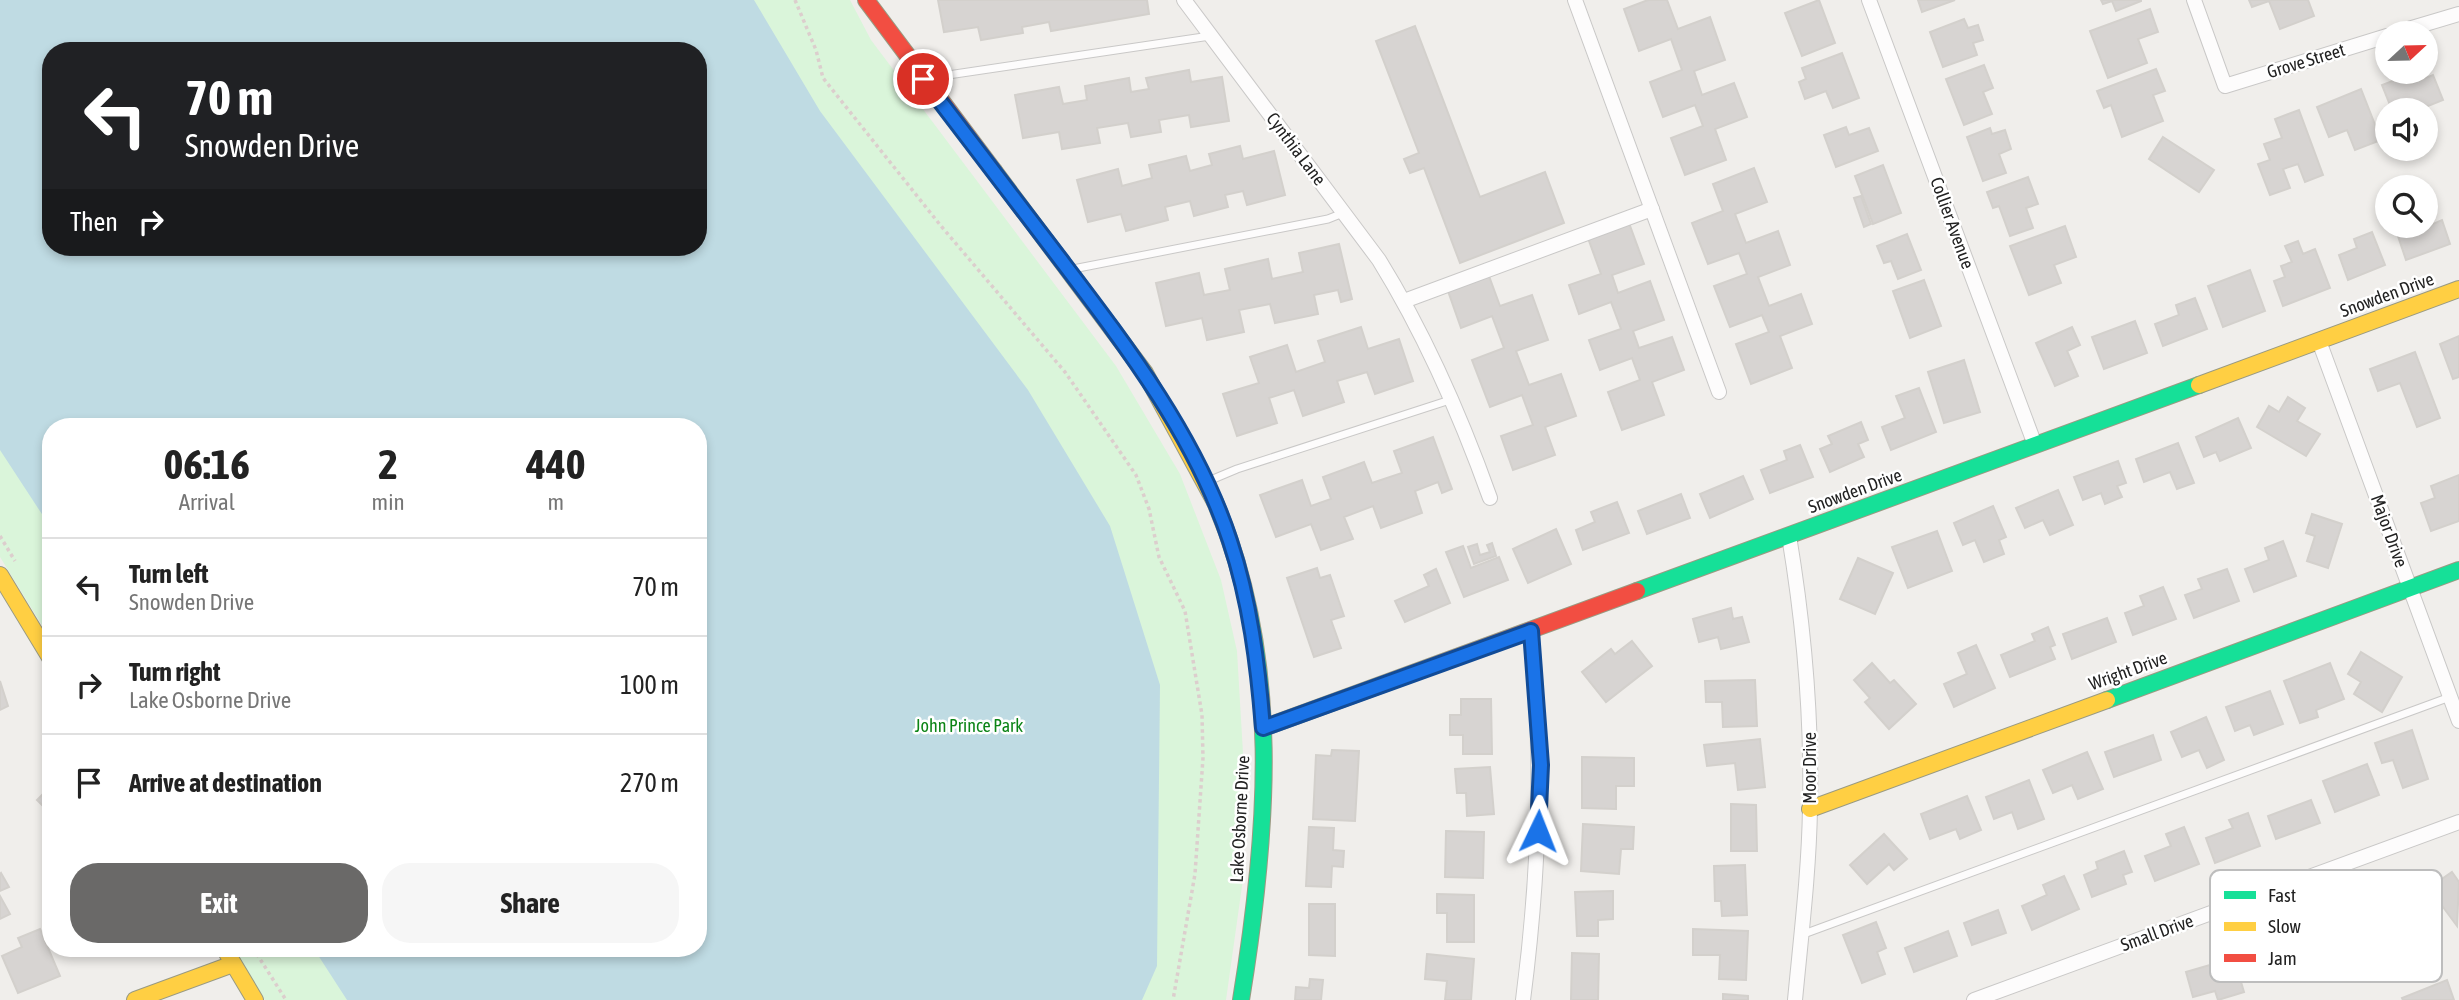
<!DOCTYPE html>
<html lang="en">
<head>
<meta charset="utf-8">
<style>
  :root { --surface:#fff; --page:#f6f6f6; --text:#222; --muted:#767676; --line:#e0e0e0; --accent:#6a6968 }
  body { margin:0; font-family:"Asap Condensed",sans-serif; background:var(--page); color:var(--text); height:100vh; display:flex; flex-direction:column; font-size:26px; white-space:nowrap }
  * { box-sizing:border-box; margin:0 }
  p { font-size:23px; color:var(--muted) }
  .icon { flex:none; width:38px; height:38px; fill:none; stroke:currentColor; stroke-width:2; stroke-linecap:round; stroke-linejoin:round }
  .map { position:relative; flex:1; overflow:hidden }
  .panel { position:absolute; left:42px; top:418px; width:665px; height:539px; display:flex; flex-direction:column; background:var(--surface); border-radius:28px; box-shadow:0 4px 10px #0003 }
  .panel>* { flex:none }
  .hud { position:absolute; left:42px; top:42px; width:665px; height:214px; border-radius:28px; box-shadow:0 4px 10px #0003; background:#202124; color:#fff; overflow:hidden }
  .needle { width:46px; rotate:68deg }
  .tools { position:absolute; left:2375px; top:21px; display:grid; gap:14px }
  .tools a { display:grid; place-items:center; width:63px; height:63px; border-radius:50%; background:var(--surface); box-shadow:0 4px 10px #0003; font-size:35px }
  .pin { position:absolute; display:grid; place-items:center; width:60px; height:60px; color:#fff; margin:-30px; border:4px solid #fff; border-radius:50%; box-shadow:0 2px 7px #0007 }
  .me { position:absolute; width:77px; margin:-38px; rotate:2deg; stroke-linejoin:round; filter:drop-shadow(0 0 5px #0008) }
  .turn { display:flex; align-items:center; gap:24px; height:147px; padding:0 28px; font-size:32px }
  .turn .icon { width:91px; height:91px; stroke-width:2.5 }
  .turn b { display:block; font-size:49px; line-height:60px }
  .then { display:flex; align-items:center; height:66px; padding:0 28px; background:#0003; gap:14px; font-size:26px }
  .eta { display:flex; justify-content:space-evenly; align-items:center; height:119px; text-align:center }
  .eta b { font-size:42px; font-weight:700; line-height:49px }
  .cta { display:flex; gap:14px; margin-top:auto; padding:14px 28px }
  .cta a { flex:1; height:80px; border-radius:28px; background:var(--accent); color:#fff; font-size:28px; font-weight:700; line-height:80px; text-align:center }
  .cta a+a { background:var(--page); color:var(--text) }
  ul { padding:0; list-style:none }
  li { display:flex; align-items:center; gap:21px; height:98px; padding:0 28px; border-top:2px solid var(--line) }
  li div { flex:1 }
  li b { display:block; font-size:26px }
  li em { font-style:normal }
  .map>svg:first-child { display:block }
  .park { fill:#daf5da; fill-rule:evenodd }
  .water { fill:#bfdbe3; fill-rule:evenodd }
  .building { fill:#d7d4d2; stroke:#d3d0cc; stroke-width:2 }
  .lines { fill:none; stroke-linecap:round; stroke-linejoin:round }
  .lane-casing { stroke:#c9c8c7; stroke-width:9 }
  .street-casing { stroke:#c9c8c7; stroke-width:16 }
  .fast-casing { stroke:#999a82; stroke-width:18 }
  .slow-casing { stroke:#999a82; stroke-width:18 }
  .jam-casing { stroke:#999a82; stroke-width:18 }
  .path { stroke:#dccecd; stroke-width:3.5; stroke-dasharray:3.5 3.5; stroke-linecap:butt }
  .lane { stroke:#fdfcfc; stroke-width:7 }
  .street { stroke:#fdfcfc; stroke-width:14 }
  .fast { stroke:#16e098; stroke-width:16 }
  .slow { stroke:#ffcf43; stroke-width:16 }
  .jam { stroke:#f24e42; stroke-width:16 }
  .route-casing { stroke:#114b97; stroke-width:18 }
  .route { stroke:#1a73e8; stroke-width:12 }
  .labels { text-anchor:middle; stroke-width:5; stroke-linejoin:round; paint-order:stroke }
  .street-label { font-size:18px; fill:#222; stroke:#fff }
  .park-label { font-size:18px; fill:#0c8416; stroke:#fff }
  .key { fill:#fff; stroke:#bdbdbd; stroke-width:2 }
  .key-label { font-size:19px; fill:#222 }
</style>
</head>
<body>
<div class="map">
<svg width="2459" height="1000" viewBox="0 0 2459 1000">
  <rect width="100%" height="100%" fill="#f0eeeb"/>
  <path class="park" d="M0 0H850L871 40 1116 366 1180 474 1221 580 1237 651 1244 770 1243 879 1226 1000H265L232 949 698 948V427H51V640L0 557ZM51 51H698V247H51Z"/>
  <path class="water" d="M0 0H754L820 111 1028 390 1110 526 1160 685 1157 966 1142 1000H347L314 949 698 948V427H51V528L0 450ZM51 51H698V247H51Z"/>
  <g class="building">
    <polygon points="938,0 1147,0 1149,14 1051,31 1049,22 1022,27 1023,33 981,40 978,27 944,32"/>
    <polygon points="1648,0 1667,0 1678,29 1710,17 1725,60 1694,71 1702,95 1734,83 1747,117 1715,129 1726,160 1685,175 1671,138 1703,126 1695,105 1663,117 1650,82 1682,70 1671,39 1639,51 1624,9"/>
    <polygon points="1819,0 1835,43 1802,56 1785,13"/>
    <polygon points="1918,0 1955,0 1922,12"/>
    <polygon points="2101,0 2141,0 2141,1 2116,11 2112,1 2103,4"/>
    <polygon points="2249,0 2308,0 2314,16 2280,29 2269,1 2252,7"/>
    <polygon points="2150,9 2158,32 2138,39 2147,63 2108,78 2090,31"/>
    <polygon points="1964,19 1968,28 1978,25 1983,40 1973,43 1977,55 1943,67 1930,32"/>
    <polygon points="1415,26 1480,197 1545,172 1564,223 1460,263 1424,168 1410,173 1404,159 1419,153 1376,41"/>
    <polygon points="1842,53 1859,98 1833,108 1826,91 1805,99 1799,82 1806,79 1802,68"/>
    <polygon points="1984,65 1993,88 1983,92 1992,114 1964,125 1946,79"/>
    <polygon points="2156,69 2165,91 2153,95 2163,121 2122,137 2111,105 2104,108 2097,91"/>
    <polygon points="1189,70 1191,82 1222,77 1229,121 1191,127 1189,115 1159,120 1161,132 1131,137 1128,123 1097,128 1100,143 1062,149 1059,132 1023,138 1015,95 1059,87 1063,104 1087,100 1085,86 1129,78 1131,92 1149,89 1146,78"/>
    <polygon points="2408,75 2411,84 2433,75 2443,100 2418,110 2392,110 2382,85"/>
    <polygon points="2361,89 2381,140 2355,150 2347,130 2329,137 2317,107"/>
    <polygon points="2299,110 2323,175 2305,182 2298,164 2283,169 2290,188 2270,195 2258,164 2270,160 2264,144 2282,138 2275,119"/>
    <polygon points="1846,127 1849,135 1869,128 1878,151 1836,167 1824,135"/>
    <polygon points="1990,128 1992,134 2005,130 2011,149 1999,154 2006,173 1983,181 1967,137"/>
    <polygon points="2163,137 2214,170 2199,192 2149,159"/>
    <polygon points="1240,146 1243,159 1274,151 1285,195 1247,205 1243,191 1225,195 1228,207 1194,216 1190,201 1165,207 1168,220 1126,231 1121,214 1088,222 1077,180 1118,169 1122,186 1152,178 1149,165 1186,156 1190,171 1212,165 1209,154"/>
    <polygon points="1883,165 1901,213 1873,224 1855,176"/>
    <polygon points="1754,168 1767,202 1735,214 1746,243 1778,231 1790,265 1758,277 1769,306 1801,294 1812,324 1780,336 1792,368 1751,384 1736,344 1769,332 1762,315 1730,327 1714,286 1747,274 1739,253 1708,264 1692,223 1723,211 1713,184"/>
    <polygon points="2028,177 2038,204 2026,208 2033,228 2010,236 1999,206 1993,208 1987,192"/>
    <polygon points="1861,196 1871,224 1864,227 1854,198"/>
    <polygon points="2426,213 2431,225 2442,220 2450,244 2406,260 2398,236 2417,229 2416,226 2426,226"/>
    <polygon points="1629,223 1644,264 1612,275 1618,293 1650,281 1664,320 1633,331 1639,348 1672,337 1684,370 1652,382 1664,415 1622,430 1608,392 1640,380 1632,358 1600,370 1589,340 1621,329 1611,302 1579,314 1569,285 1601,274 1588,238"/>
    <polygon points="2065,226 2076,257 2054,265 2061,283 2029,295 2010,246"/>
    <polygon points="2372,232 2385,265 2348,280 2339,255 2357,248 2354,239"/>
    <polygon points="1907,234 1921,270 1898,279 1891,261 1884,263 1877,246"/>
    <polygon points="2298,241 2303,254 2315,249 2330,288 2283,306 2274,281 2285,277 2281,266 2292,262 2285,246"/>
    <polygon points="1339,244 1352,299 1341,302 1338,290 1314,295 1318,314 1275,323 1270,304 1239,310 1244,332 1207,340 1202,318 1166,326 1156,283 1199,273 1204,295 1230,290 1225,269 1268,259 1272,279 1303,272 1299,253"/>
    <polygon points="2250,270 2265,311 2223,327 2208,286"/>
    <polygon points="1489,276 1500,306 1532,295 1548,340 1516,351 1529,385 1561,374 1576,416 1545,427 1555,455 1513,470 1501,436 1533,425 1522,395 1490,407 1472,360 1504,348 1492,316 1461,328 1448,291"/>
    <polygon points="1924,280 1941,326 1910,338 1893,291"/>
    <polygon points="2195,298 2207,329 2163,346 2155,324 2179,315 2176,305"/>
    <polygon points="2135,321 2147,353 2104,369 2092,337"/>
    <polygon points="1361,327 1368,349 1399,339 1413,381 1375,394 1367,372 1337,381 1344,402 1303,416 1294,390 1269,398 1277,423 1237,436 1223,394 1259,383 1250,357 1287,345 1296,372 1325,362 1318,341"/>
    <polygon points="2072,327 2080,345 2067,351 2078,376 2055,386 2036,343"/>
    <polygon points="2459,336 2459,377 2453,379 2440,344"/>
    <polygon points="2415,352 2440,418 2417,427 2400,383 2378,391 2370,369"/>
    <polygon points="1964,360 1980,412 1944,423 1928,372"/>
    <polygon points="1919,388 1936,432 1891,450 1882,427 1905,418 1896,396"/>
    <polygon points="2288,397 2305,408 2297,421 2320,434 2306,456 2257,427 2269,406 2279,412"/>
    <polygon points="2238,418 2251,448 2220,461 2216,452 2204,457 2196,437"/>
    <polygon points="1861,422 1868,440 1858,444 1864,457 1830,472 1820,449 1832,444 1828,436"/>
    <polygon points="1433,437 1452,489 1442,493 1438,482 1415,491 1422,513 1381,528 1373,506 1344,517 1353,539 1321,550 1311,524 1276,537 1260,495 1302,480 1311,506 1331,499 1323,477 1364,462 1372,483 1402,473 1394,451"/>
    <polygon points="2178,443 2194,483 2177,489 2170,472 2144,482 2136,459"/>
    <polygon points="1800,445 1813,477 1770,493 1761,470 1787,460 1784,451"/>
    <polygon points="2118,461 2126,483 2117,486 2122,497 2105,504 2101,493 2083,500 2074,477"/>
    <polygon points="2459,475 2459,521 2431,531 2421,503 2435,498 2431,486"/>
    <polygon points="1743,476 1753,499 1710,518 1700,494"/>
    <polygon points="2058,490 2073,525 2050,535 2043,520 2025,528 2016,508"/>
    <polygon points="1681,494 1690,518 1647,534 1638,511"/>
    <polygon points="1617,502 1629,533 1583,550 1576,530 1595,522 1591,512"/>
    <polygon points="1993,506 2006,537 1999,540 2004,554 1984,562 1975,540 1963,545 1954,523"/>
    <polygon points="2312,514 2342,524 2328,568 2307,561 2315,536 2306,533"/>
    <polygon points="1556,529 1571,564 1528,583 1513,549"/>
    <polygon points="1937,531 1952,571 1908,588 1892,547"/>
    <polygon points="2283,541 2296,576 2254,592 2245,569 2269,560 2265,548"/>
    <polygon points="1492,543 1496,556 1474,564 1468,547 1477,544 1480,555 1490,552 1487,545"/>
    <polygon points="1463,546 1471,568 1499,557 1508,580 1464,597 1446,552"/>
    <polygon points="1858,558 1893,573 1875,614 1840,599"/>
    <polygon points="1317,568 1320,578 1330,575 1344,616 1331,620 1341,648 1314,657 1287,578"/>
    <polygon points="1436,569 1450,603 1405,622 1395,601 1429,586 1424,575"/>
    <polygon points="2227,569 2239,601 2194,618 2185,595 2202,589 2198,579"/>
    <polygon points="2163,587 2176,619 2133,635 2125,613 2144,606 2140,596"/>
    <polygon points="1731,608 1733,619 1742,617 1749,642 1721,649 1718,637 1699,642 1693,619"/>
    <polygon points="2107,618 2116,642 2072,659 2063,634"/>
    <polygon points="2048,627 2055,645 2050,647 2055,659 2010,677 2001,655 2035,641 2032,634"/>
    <polygon points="1632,641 1652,666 1606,702 1582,672 1611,649 1615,654"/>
    <polygon points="1976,645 1995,688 1954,707 1944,684 1967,674 1958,653"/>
    <polygon points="2361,652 2402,677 2382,712 2354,694 2361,682 2348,674"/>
    <polygon points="1872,663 1890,683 1894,680 1916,704 1889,729 1865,702 1870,698 1854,680"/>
    <polygon points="2330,663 2344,699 2316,710 2318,717 2300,723 2284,681"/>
    <polygon points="1755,680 1757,726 1723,727 1722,702 1706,702 1705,681"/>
    <polygon points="0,681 8,706 0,710"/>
    <polygon points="2270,691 2283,724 2254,735 2250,725 2235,731 2226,707"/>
    <polygon points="1461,699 1491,699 1492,754 1463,754 1463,735 1450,735 1450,715 1461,715"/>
    <polygon points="2206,717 2224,760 2207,768 2199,750 2182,757 2171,732"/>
    <polygon points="2412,730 2428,779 2403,788 2393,760 2382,763 2375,743"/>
    <polygon points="2153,735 2161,760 2114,777 2105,752"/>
    <polygon points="1760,739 1765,787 1738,790 1735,763 1707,766 1704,745"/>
    <polygon points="1332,750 1359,751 1355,821 1313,819 1316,755 1331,756"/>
    <polygon points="2087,752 2103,789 2078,799 2072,785 2053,793 2043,770"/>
    <polygon points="1582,757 1634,758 1634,786 1616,786 1616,809 1582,808"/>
    <polygon points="2367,764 2379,795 2335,812 2323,781"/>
    <polygon points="1490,767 1494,814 1467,816 1466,793 1457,793 1455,769"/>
    <polygon points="2029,780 2044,819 2018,829 2012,812 1994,819 1986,797"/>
    <polygon points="51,786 51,814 37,800"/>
    <polygon points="1967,796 1981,830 1960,839 1956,829 1930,839 1921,814"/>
    <polygon points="2311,800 2320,823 2276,839 2268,816"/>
    <polygon points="1731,804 1756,805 1757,851 1731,851"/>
    <polygon points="2248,813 2260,846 2215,863 2206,838 2233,828 2229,820"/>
    <polygon points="1583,824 1634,827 1633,849 1621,849 1619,874 1581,871"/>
    <polygon points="1309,827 1334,828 1333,850 1344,851 1343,867 1332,866 1331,887 1306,886"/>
    <polygon points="2184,827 2199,864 2155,881 2145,856 2171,846 2166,834"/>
    <polygon points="1446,831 1484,832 1483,878 1445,877"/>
    <polygon points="1884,834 1907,859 1894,870 1889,864 1867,884 1850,865"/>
    <polygon points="2124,851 2132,872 2123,875 2126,884 2092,897 2084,875 2098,869 2096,862"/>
    <polygon points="1745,865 1747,915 1722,916 1721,901 1715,901 1714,866"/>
    <polygon points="2452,872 2459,882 2457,926 2429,888"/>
    <polygon points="1,873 9,887 0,891 0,874"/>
    <polygon points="2064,876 2079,909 2032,930 2022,906 2047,895 2043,885"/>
    <polygon points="1613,891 1613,919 1598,920 1598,936 1577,936 1575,892"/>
    <polygon points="1437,894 1474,895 1474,942 1447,942 1447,913 1437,913"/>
    <polygon points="0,896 10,914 0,919"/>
    <polygon points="1309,904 1335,904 1335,956 1309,955"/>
    <polygon points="1998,910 2006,933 1972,945 1964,923"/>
    <polygon points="1876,922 1886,948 1877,952 1885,974 1862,983 1843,935"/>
    <polygon points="40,929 60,976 18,993 2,956 22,947 18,938"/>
    <polygon points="1693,929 1748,931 1746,980 1719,979 1720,955 1693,955"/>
    <polygon points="1948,931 1957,956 1914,972 1905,948"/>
    <polygon points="1572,953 1599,954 1598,1000 1571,1000"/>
    <polygon points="1427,954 1474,959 1471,1000 1445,1000 1447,981 1425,979"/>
    <polygon points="2234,958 2244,992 2218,1000 2215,991 2193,997 2186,972"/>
    <polygon points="1310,979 1323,980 1321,1000 1295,1000 1296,987 1309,988"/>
    <polygon points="2447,980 2454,1000 2403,1000 2402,998"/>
    <polygon points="1723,994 1748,996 1748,1000 1723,1000"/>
  </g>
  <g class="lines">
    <defs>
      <g id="lane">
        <polyline points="928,78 1210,36"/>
        <polyline points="1073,269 1328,219 1343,213"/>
        <polyline points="1206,482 1237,469 1453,399"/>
        <polyline points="1801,935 2450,697"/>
      </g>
      <g id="street">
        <path d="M1184 0 1379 260C1426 336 1460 414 1490 498"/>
        <polyline points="1575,0 1719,392"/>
        <polyline points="1869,0 2035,445"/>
        <polyline points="2194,0 2225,86 2387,36"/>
        <polyline points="2395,33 2459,14"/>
        <polyline points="1404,301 1652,209"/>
        <polyline points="2319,341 2459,721"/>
        <path d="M1789 536C1804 626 1812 716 1810 808 1809 872 1801 936 1795 1000"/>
        <path d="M1523 1000C1539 877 1544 754 1531 631"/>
        <polyline points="1974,1000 2459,822"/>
      </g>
      <g id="fast">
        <path d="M1215 502C1283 660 1268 835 1241 1000"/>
        <polyline points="1637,591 2199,385"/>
        <polyline points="2107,700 2459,570"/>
      </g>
      <g id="slow">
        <polyline points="994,171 1145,373 1215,502"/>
        <polyline points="2199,385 2459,289"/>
        <polyline points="0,575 51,659"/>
        <polyline points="1810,809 2107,700"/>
        <polyline points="224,948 255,1000"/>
        <polyline points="135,1000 233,964"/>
      </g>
      <g id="jam">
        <polyline points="866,0 994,171"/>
        <polyline points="1263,728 1637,591"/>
      </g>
    </defs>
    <use href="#lane" class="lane-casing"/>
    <use href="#street" class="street-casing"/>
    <use href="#fast" class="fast-casing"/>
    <use href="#slow" class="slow-casing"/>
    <use href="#jam" class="jam-casing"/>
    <g class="path">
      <polyline points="795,0 816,50 823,78 941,226 1065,372 1136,475 1149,509 1159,557 1185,611 1202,715 1203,758 1195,874 1173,1000"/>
      <polyline points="0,536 15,561"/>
      <polyline points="253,948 286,1000"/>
    </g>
    <use href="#lane" class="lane"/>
    <use href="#street" class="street"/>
    <use href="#fast" class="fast"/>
    <use href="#slow" class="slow"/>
    <use href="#jam" class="jam"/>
  </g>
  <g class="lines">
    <defs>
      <path id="route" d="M923 79C969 139 1015 200 1061 260 1127 347 1196 437 1230 541 1250 601 1258 665 1263 728L1531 631 1541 765 1538 831"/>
    </defs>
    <use href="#route" class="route-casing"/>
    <use href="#route" class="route"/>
  </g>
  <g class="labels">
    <g class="street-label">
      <text transform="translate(2306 61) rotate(-17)" y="6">Grove Street</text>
      <text transform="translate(1296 149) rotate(53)" y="6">Cynthia Lane</text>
      <text transform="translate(1952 223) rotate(70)" y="6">Collier Avenue</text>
      <text transform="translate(2387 295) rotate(-20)" y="6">Snowden Drive</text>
      <text transform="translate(1855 491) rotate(-20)" y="6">Snowden Drive</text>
      <text transform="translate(2389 531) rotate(70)" y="6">Major Drive</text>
      <text transform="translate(2128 671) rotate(-20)" y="6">Wright Drive</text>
      <text transform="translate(1810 768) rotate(-90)" y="6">Moor Drive</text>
      <text transform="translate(1240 819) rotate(-87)" y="6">Lake Osborne Drive</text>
      <text transform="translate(2157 933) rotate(-20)" y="6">Small Drive</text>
    </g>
    <g class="park-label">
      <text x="969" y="732">John Prince Park</text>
    </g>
  </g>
  <rect x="2210" y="870" width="232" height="112" rx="10" class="key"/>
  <rect x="2224" y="891" width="32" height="8" fill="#16e098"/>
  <rect x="2224" y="922" width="32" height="9" fill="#ffcf43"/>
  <rect x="2224" y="954" width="32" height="8" fill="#f24e42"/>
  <g class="key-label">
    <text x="2268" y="902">Fast</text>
    <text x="2268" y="933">Slow</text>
    <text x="2268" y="965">Jam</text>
  </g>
</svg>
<div class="tools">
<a><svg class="needle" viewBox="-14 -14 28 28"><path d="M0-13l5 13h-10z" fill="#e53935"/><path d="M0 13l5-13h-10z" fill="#767676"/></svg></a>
<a><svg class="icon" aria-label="sound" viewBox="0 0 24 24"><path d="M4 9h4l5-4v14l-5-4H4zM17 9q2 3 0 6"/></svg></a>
<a><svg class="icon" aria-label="search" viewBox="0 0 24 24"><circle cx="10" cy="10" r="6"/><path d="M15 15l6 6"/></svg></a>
</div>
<div class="pin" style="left:923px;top:79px;background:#d93025"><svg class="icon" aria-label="arrive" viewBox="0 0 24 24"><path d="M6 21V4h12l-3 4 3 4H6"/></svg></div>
<svg class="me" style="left:1538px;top:831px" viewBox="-20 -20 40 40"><path d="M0-17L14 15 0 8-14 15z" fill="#1a73e8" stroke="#fff" stroke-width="4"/></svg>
<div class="hud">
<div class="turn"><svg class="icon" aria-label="left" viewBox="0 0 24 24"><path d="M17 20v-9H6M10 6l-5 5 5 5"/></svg><div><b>70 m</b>Snowden Drive</div></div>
<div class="then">Then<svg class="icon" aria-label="right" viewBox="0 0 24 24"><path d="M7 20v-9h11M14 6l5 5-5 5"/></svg></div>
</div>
<section class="panel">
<div class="eta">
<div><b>06:16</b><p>Arrival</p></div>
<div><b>2</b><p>min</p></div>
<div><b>440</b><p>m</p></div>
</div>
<ul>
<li><svg class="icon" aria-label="left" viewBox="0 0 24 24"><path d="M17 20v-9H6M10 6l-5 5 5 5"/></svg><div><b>Turn left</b><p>Snowden Drive</p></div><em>70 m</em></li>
<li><svg class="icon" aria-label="right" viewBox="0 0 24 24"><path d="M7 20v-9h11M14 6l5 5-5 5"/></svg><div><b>Turn right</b><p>Lake Osborne Drive</p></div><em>100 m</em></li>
<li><svg class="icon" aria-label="arrive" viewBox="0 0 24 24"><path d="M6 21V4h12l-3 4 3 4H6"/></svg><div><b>Arrive at destination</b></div><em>270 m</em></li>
</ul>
<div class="cta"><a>Exit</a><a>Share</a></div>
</section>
</div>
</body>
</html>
